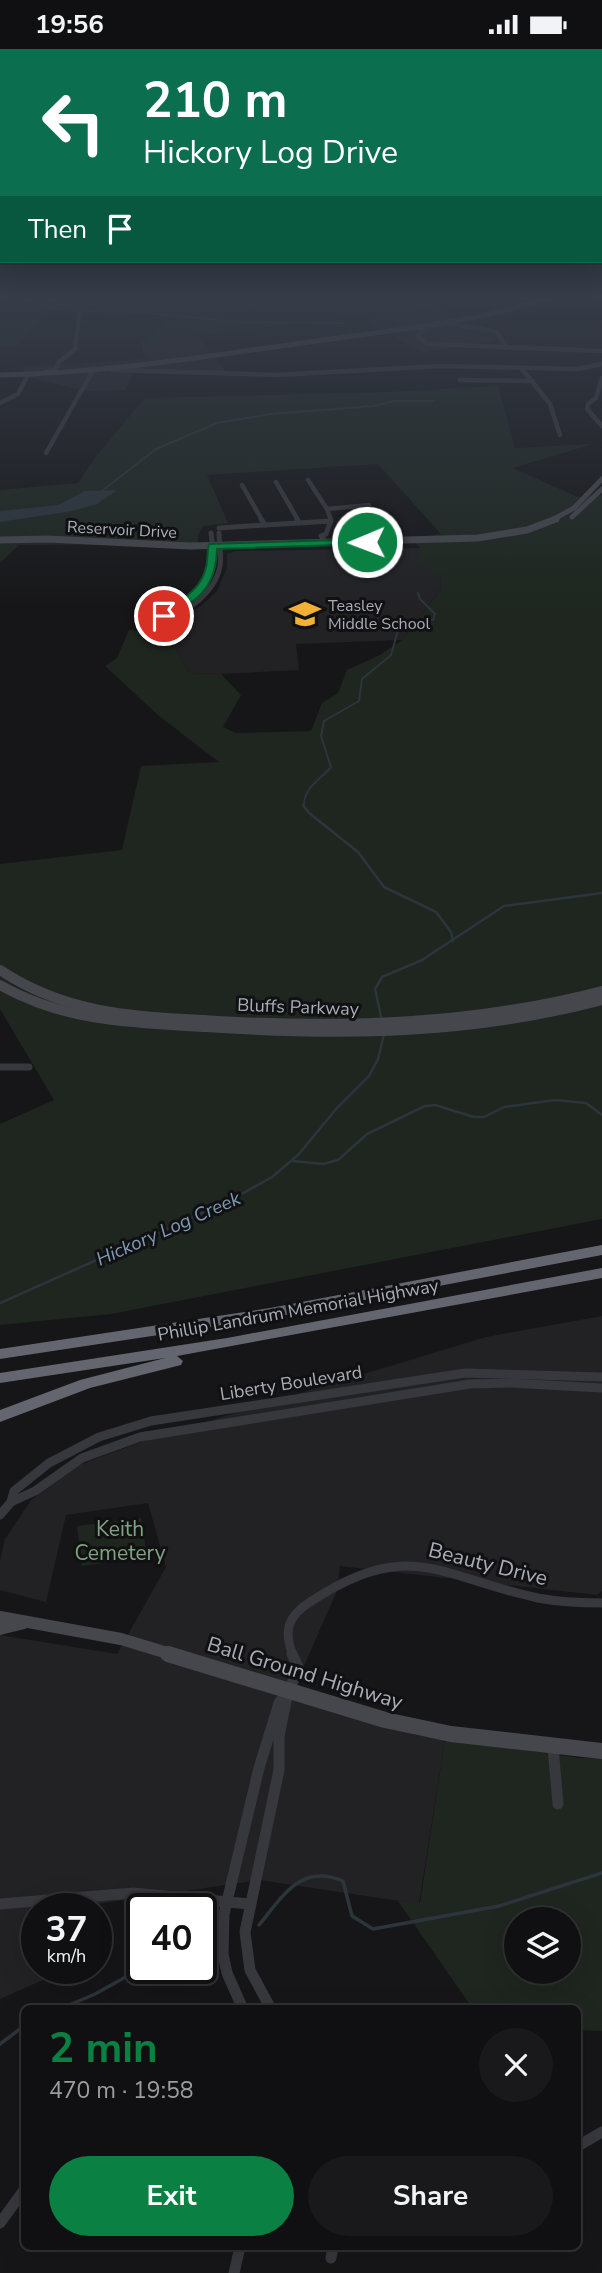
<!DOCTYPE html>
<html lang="en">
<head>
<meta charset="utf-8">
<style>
  :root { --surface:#101012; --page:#19191b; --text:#f1f3f6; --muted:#9c9d9f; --line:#303032; --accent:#0b8043 }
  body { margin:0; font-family:"Nunito Sans",sans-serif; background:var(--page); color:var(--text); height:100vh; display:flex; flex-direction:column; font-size:26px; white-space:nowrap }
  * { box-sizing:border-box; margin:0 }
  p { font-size:23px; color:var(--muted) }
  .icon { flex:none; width:38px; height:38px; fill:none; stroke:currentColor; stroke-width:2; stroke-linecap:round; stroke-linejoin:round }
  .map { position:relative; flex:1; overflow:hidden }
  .panel { position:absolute; left:21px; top:1956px; width:560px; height:245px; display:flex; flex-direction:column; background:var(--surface); border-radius:10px; box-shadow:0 7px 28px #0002,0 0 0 2px var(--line) }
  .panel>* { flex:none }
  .top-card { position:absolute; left:0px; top:0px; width:602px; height:214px; box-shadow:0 7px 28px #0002,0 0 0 2px var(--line); background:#0b6e4f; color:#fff; overflow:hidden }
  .buttons { position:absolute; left:504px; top:1858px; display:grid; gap:14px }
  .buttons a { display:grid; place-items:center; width:77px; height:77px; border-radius:50%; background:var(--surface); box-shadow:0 7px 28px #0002,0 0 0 2px var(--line); font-size:35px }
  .speed { position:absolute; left:21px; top:1844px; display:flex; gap:14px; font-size:35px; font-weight:700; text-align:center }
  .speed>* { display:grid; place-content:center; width:91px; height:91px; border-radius:50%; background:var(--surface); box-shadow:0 7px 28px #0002,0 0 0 2px var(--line); line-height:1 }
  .speed small { font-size:18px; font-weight:400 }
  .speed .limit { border:4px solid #111; border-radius:10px; background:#fff; color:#111 }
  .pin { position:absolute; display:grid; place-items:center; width:60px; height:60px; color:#fff; margin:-30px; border:4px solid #fff; border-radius:50%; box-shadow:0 2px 7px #0007 }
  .me { position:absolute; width:77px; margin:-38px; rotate:269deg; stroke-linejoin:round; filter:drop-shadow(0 0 5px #0008) }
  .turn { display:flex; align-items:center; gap:24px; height:147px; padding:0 28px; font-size:32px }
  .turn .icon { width:91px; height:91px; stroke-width:2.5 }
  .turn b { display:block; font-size:49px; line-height:60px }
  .then { display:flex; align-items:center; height:66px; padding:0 28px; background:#0003; gap:14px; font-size:26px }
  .round { display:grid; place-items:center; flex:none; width:74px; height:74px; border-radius:37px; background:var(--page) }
  .headline { display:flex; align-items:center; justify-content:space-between; height:119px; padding:0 28px }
  h1 { font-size:42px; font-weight:700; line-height:52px; color:var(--accent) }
  .button { display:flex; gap:14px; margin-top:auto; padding:14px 28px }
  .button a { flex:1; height:80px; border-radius:42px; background:var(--accent); color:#fff; font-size:28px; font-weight:700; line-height:80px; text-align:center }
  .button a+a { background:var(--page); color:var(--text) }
  .status { display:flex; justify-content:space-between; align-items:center; height:49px; padding:0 35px; background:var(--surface); direction:ltr }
  .status svg { height:19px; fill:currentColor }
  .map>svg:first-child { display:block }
  .built { fill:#222225 }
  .green { fill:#1e261f; fill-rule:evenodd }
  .water { fill:#2c353c }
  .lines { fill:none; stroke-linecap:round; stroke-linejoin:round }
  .stream-far2 { stroke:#2c353c; stroke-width:2 }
  .stream-far1 { stroke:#2c353c; stroke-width:2.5 }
  .stream { stroke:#2c353c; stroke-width:3.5 }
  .street-far4 { stroke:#37383d; stroke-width:4.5 }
  .street-far3 { stroke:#37383d; stroke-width:5 }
  .street-far2 { stroke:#37383d; stroke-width:7 }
  .street-far1 { stroke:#37383d; stroke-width:9 }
  .street { stroke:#37383d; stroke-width:11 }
  .secondary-far4 { stroke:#45474d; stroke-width:5 }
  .secondary-far3 { stroke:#45474d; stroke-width:7 }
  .secondary-far2 { stroke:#45474d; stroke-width:10 }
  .secondary-far1 { stroke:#45474d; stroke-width:12 }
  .secondary { stroke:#45474d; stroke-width:16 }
  .highway { fill:#63666e; fill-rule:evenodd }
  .route { fill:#0b8043; stroke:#07532c; stroke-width:2 }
  .labels { text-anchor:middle; stroke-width:6; stroke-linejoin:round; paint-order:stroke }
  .far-street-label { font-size:16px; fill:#a8adb8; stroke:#111113 }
  .far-poi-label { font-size:16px; fill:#a8adb8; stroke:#111113; text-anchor:start }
  .street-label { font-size:18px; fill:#a8adb8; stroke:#111113 }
  .water-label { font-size:19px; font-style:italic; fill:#7f9bb3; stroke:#111113 }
  .near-park-label { font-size:21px; fill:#7fa381; stroke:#111113 }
  .near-street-label { font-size:21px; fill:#a8adb8; stroke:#111113 }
</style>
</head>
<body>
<div class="status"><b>19:56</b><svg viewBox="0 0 49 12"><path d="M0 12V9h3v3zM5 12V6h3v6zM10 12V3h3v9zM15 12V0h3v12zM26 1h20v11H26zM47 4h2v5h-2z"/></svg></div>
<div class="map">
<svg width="602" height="2224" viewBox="0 0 602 2224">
  <rect width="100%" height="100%" fill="#161618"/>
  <g class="built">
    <polygon points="432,252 462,273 498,292 422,303 371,276 364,267 400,257"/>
    <polygon points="197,287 228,325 133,324 126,341 84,342 25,327 23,318 145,310 141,293"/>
    <polygon points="420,499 440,525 441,540 402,591 296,595 299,621 221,625 189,624 168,585 172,575 202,556 217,542 227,519 227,505 236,502"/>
    <polygon points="602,1267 602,1542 597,1546 340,1517 337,1542 292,1644 416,1686 445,1690 419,1855 259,1831 64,1860 37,1860 37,1920 67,1920 0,1950 0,1586 117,1605 166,1518 148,1454 66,1466 46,1553 0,1541 0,1511 5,1490 32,1450 71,1419 146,1391 486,1288"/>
  </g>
  <g class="green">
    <polygon points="0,249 442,249 364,267 141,293 177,265 51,260 16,298 0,297"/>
    <polygon points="498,337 515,399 593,395 513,419 578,448 602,446 602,1170 111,1265 0,1276 0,1075 54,1051 0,960 0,815 122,801 141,717 219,713 159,667 105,617 117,609 129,581 168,585 189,624 221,625 241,646 223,678 236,684 311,682 322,654 338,644 347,621 380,606 402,591 441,540 440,525 416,515 420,499 412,490 441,485 378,415 207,426 228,474 204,477 198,486 198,495 19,496 0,514 0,441 78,434 97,406 145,349 386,343"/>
    <polygon points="141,1469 147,1508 82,1517 77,1477"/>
    <path d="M445 1690 580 1709H602V1982L578 1981V1960H473L398 1852 420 1854ZM516 1871H569V1923H516Z"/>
  </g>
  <polygon class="water" points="114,441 116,442 97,455 73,462 0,473 0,462 58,456 85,442"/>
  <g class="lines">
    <g class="stream-far2">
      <polyline points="26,249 58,260 75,262"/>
      <polyline points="81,262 138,263 237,273 343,274"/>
      <polyline points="102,442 156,400 217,374 271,365 374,357 394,352 434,352"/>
      <path d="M304 758C303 739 320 731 331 718L321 687 324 672 359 652 362 630 391 606 399 578 433 571 435 565 420 550 418 544"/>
    </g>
    <g class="stream-far1">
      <polyline points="303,756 309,764 358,803 384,838 436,863 451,883 453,892"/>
      <polyline points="382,972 375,940 382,928 422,911 504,857 602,844"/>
      <polyline points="293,1112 323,1115 338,1111 367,1085 425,1057 435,1056 474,1068 484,1068 504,1058 555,1051 586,1054 602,1066"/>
      <polyline points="0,1254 227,1153 272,1128 298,1106 337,1059 369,1027 378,1010 384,985"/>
    </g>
    <g class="stream">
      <path d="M259 1876C283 1847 301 1814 343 1832L352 1867 373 1880 499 1857 602 1824"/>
      <polyline points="201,1899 205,1898"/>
      <polyline points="60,1960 95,1945 142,1919"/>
      <polyline points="0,1995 24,1977"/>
    </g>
    <g class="street-far4">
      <polyline points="40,249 80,259 75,300 59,313 55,320 46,323"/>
      <polyline points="447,274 497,283 507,299"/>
      <polyline points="421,278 423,280 418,287 427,295 602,302"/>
      <polyline points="522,320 550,355 560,386"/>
      <polyline points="112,321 277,326 441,317 578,320 602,315"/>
      <polyline points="602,329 596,349 588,355 587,360 602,377"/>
      <polyline points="460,331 533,332"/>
      <polyline points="0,354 18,345 28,326"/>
      <polyline points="46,404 92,323"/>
      <polyline points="308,431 327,460 331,471"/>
      <polyline points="276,433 298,471"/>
      <polyline points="242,436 262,471"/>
      <polyline points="327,460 369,456"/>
    </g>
    <g class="street-far3">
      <polyline points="261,470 265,476 331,472 326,485 321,487 326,493"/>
      <polyline points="297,470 299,474"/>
      <polyline points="219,479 265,476"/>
      <path d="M194 548C211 530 215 508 211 484"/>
      <path d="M152 577C178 569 215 547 220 517 222 507 219 495 219 484"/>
    </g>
    <polyline class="street-far2" points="0,1018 29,1018"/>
    <g class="street-far1">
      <polyline points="11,1453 35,1442 82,1409 140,1388 470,1335 510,1334 602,1339"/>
      <polyline points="0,1466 11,1453 14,1442 49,1414 99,1388 151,1372 465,1324 602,1328"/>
      <path d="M293 1606C283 1582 288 1567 310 1553 409 1487 440 1528 538 1549 559 1553 581 1554 602 1554"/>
    </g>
    <g class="street">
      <polyline points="553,1698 558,1755"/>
      <polyline points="0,1855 133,1844 249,1855"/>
      <polyline points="243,1960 227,1924 223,1905 224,1865 259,1719 279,1654 288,1643 299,1620 292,1605"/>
      <polyline points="271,1960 250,1921 245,1883 279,1721 279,1687 288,1643"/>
      <polyline points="578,2097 602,2083"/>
      <polyline points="0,2174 24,2141"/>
      <polyline points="331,2209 333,2198"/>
      <polyline points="234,2224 240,2198"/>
    </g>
    <g class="secondary-far4">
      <path d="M0 326C109 324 215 306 323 291 399 280 475 274 548 249"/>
      <polyline points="572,468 602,440"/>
      <polyline points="552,471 574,459 602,430"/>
    </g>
    <polyline class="secondary-far3" points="0,491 48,490 190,497 478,489 527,481 556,470"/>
    <g class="secondary-far2">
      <path d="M0 921C69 967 138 967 218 972 349 979 475 975 602 942"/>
      <path d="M0 936C65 973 133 974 206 978 342 987 469 986 602 951"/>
    </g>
    <g class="secondary-far1">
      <polyline points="0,1568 121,1590 174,1606"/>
      <polyline points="0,1580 24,1574"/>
    </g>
    <polyline class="secondary" points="168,1605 385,1671 451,1685 602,1702"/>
    <g class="highway">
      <polygon points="602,1196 602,1206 270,1269 0,1310 0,1300 270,1259"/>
      <polygon points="602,1219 602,1229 177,1307 183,1312 181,1316 90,1339 0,1373 0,1361 80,1331 165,1309 0,1334 0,1324 227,1289"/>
    </g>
  </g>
  <linearGradient id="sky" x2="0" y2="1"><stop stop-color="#0c0c0d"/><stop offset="0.44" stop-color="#363c48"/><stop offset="1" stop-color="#363c48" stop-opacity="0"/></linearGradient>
  <rect width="602" height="560" fill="url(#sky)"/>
  <path class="route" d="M367 490 372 493 370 495 217 500C216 538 199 551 168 569L159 567C177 551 200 545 206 518 208 510 207 502 209 495Z"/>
  <defs>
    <symbol id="school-bare" viewBox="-9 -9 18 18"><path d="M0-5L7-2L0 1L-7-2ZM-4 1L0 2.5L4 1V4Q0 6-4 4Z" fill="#f2b134" stroke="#111113" stroke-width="2.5" paint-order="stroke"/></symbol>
  </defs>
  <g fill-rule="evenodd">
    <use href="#school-bare" x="283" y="543" width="44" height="44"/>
  </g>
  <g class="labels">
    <g class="far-street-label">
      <text transform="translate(122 480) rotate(3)" y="6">Reservoir Drive</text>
    </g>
    <g class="far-poi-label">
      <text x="328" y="562">Teasley<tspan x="328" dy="18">Middle School</tspan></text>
    </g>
    <g class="street-label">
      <text transform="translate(298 958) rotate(2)" y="6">Bluffs Parkway</text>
      <text transform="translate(298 1261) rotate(-10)" y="6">Phillip Landrum Memorial Highway</text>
      <text transform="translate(291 1334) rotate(-9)" y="6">Liberty Boulevard</text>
    </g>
    <g class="water-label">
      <text transform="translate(168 1179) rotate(-24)" y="7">Hickory Log Creek</text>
    </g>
    <g class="near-park-label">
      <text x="120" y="1487">Keith<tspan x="120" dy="24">Cemetery</tspan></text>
    </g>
    <g class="near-street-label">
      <text transform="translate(488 1515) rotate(14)" y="7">Beauty Drive</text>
      <text transform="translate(305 1624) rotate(17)" y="7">Ball Ground Highway</text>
    </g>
  </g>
</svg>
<div class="buttons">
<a><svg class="icon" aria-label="layers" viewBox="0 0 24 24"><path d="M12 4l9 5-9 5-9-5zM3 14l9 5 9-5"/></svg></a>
</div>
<div class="speed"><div>37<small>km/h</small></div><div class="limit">40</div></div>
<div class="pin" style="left:164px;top:567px;background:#d93025"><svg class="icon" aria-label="arrive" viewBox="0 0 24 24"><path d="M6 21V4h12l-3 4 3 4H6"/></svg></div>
<svg class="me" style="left:367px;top:493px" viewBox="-20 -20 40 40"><circle r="17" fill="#0b8043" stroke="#fff" stroke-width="3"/><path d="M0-11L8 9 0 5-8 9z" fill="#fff"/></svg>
<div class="top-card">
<div class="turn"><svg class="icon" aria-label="left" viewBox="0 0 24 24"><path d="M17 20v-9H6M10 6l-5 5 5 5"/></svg><div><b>210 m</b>Hickory Log Drive</div></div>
<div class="then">Then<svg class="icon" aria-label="arrive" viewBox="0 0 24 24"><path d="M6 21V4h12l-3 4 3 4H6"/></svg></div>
</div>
<section class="panel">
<div class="headline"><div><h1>2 min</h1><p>470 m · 19:58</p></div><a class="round"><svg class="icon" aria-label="close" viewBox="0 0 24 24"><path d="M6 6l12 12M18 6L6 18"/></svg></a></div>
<div class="button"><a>Exit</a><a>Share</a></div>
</section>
</div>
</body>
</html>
